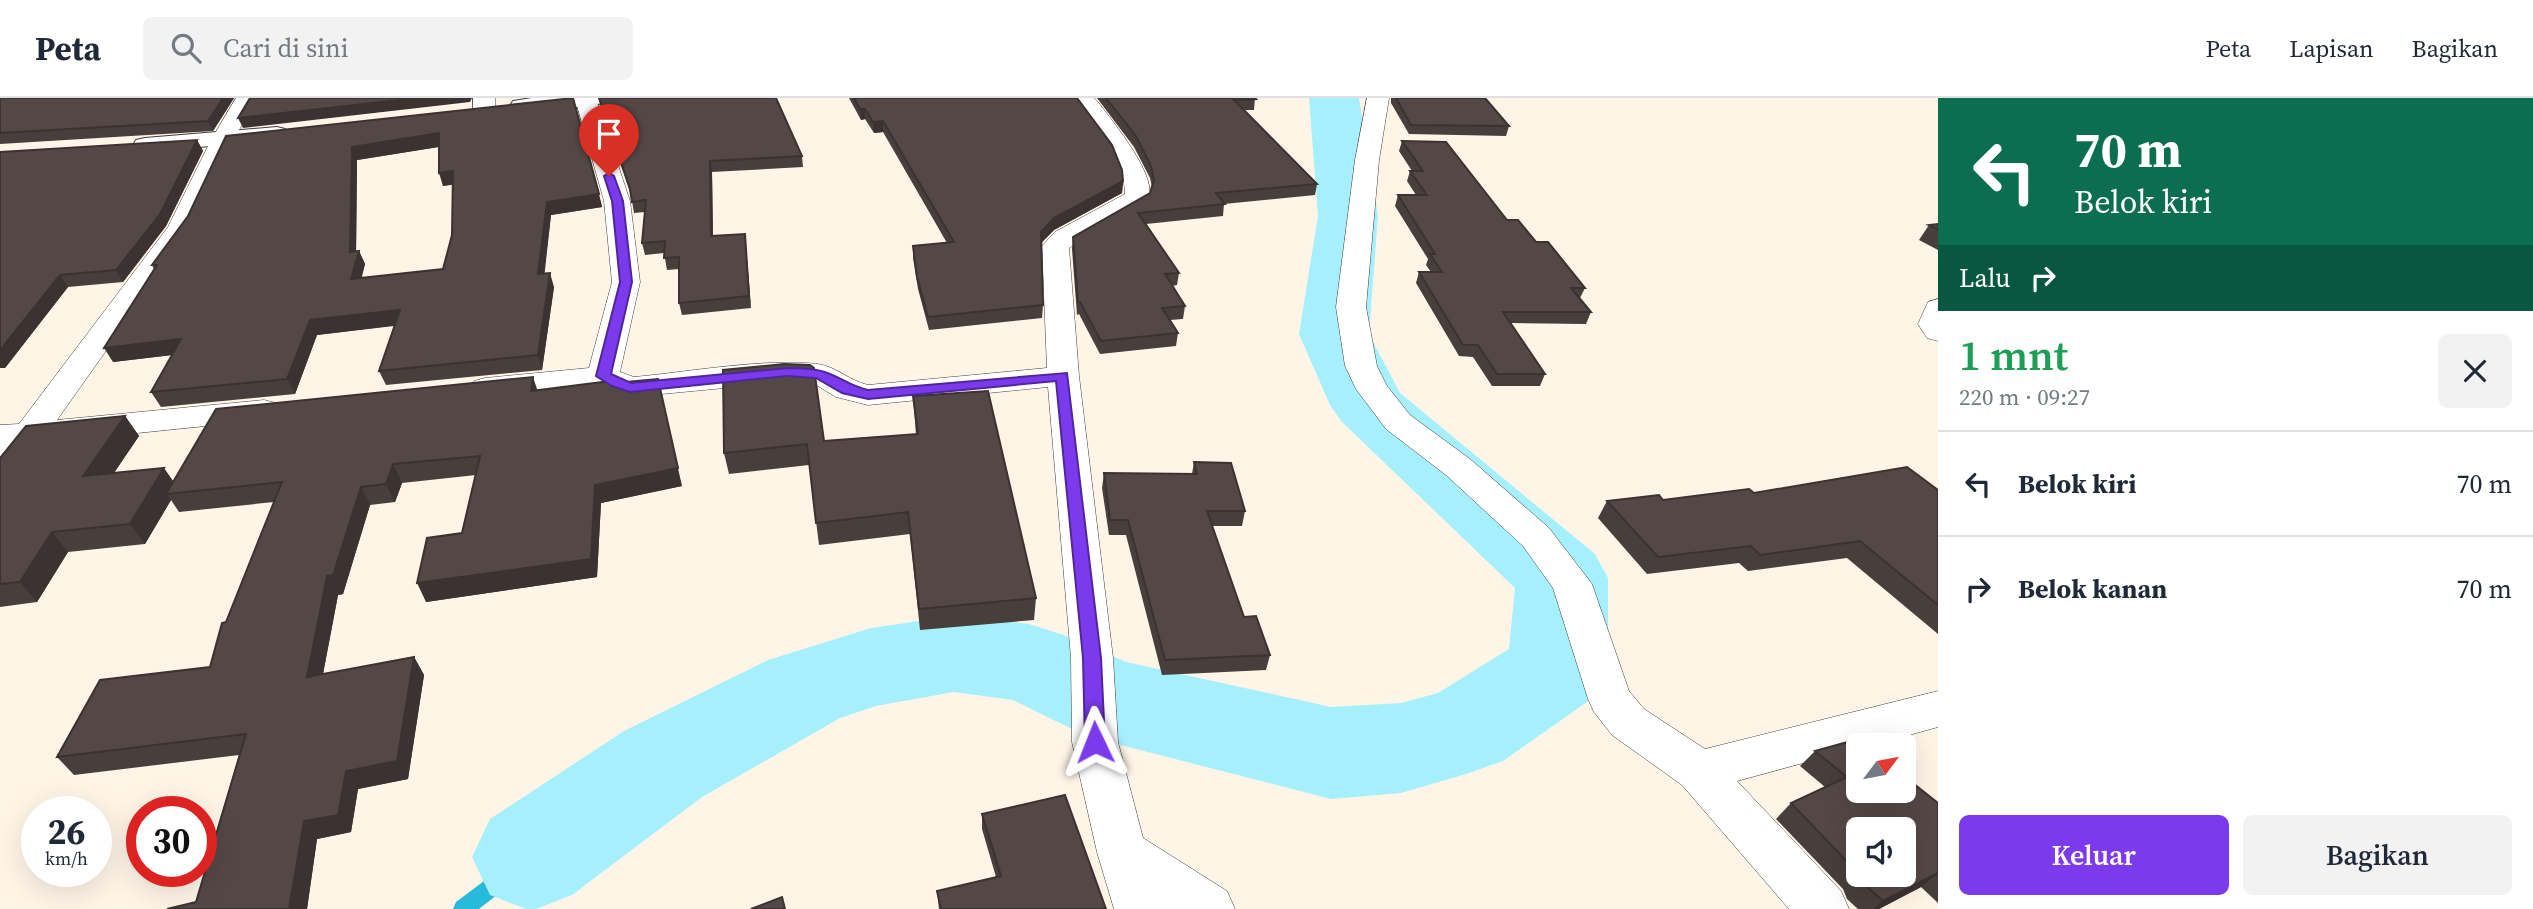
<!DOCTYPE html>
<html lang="id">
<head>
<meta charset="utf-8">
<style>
  :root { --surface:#fff; --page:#f2f2f3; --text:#1f2937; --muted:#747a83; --line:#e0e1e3; --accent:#7c3aed }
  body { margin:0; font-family:"Source Serif 4",serif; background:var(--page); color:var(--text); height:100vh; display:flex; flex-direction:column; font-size:26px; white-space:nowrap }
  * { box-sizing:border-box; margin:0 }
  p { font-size:23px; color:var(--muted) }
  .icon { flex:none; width:38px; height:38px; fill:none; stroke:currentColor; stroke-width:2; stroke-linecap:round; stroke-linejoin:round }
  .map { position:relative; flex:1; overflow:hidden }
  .details { display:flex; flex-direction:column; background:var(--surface); width:595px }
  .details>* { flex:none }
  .hud { background:#0b6e4f; color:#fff; overflow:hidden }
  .needle { width:46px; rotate:58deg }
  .controls { position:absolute; left:1846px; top:635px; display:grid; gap:14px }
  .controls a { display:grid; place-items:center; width:70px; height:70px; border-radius:10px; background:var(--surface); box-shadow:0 7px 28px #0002; font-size:35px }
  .speed { position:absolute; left:21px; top:698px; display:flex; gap:14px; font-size:35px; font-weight:700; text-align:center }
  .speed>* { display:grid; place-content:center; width:91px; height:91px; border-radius:50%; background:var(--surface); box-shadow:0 7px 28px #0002; line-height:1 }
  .speed small { font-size:18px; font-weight:400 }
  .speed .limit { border:10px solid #d22; background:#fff; color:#111 }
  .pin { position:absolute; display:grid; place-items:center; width:60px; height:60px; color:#fff; margin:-72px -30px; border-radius:50% 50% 50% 0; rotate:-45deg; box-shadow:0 0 7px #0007 }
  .pin .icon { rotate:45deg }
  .me { position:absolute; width:77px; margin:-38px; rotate:358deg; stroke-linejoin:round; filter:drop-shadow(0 0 5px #0008) }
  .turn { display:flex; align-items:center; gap:24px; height:147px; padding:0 21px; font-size:32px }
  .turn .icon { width:91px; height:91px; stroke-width:2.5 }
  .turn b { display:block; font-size:49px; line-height:60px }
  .then { display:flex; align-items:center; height:66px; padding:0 21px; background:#0003; gap:14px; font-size:26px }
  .round { display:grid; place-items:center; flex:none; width:74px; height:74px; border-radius:10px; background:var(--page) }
  .overview { display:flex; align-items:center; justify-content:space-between; height:119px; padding:0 21px }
  h1 { font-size:42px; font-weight:600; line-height:52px; color:#1e9e55 }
  .action { display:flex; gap:14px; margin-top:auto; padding:14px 21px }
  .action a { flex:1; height:80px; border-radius:10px; background:var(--accent); color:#fff; font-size:28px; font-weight:600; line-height:80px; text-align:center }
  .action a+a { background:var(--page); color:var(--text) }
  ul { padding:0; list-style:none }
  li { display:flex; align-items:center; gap:21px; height:105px; padding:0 21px; border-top:2px solid var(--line) }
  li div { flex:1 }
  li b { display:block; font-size:26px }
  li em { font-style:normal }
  header { display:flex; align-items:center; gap:42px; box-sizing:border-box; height:98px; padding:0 35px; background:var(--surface); border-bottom:2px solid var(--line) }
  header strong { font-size:33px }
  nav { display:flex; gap:38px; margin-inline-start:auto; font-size:24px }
  .search { width:490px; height:63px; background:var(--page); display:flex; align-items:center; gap:18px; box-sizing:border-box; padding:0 24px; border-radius:10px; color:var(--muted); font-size:26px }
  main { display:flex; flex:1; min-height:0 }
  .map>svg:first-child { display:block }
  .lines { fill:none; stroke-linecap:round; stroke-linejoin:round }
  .stream { fill:#27bada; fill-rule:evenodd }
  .river { fill:#a6effc; fill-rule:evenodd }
  .minor-casing { stroke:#3d3d3d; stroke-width:1 }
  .tertiary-casing { stroke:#3d3d3d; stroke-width:2 }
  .minor { fill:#fff; fill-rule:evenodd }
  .tertiary { fill:#fff; fill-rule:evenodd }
  .wall { fill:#483e3c; fill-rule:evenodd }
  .shaded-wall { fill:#3b3231 }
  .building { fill:#544846; stroke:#3b3231; stroke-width:2; fill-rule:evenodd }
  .route { fill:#7c3aed; stroke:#51269a; stroke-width:2 }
</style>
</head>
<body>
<header>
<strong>Peta</strong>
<div class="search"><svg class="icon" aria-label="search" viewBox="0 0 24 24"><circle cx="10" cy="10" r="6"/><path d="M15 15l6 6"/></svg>Cari di sini</div>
<nav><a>Peta</a><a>Lapisan</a><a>Bagikan</a></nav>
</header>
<main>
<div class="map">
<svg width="1938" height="811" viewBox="0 0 1938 811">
  <rect width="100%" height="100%" fill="#fff5e7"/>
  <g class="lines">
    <polygon class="stream" points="531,750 538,753 541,759 538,765 479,811 453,811 456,804 524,753"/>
    <polygon class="river" points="1309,0 1359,0 1378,118 1369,236 1400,295 1595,456 1608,480 1608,571 1594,599 1503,663 1466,676 1401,695 1331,701 1109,644 1072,631 1013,602 954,594 876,608 840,620 702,699 572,797 536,811 526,811 490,797 472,759 490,721 624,633 768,562 871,530 954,518 1029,526 1064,537 1126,564 1331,609 1401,605 1438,595 1509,551 1515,490 1341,323 1330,307 1299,236 1318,118"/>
    <defs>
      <g id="minor">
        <polygon points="236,0 258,0 233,42 193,130 57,322 264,302 276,305 281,312 276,319 264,322 40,345 13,379 0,382 0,327 19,326 168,129 211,42"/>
        <polygon points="473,0 495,0 495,13 492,18 476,18 473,13"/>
        <path d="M575 0 596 1 630 103 640 184 620 274 634 279C689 274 764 260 818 266 837 269 850 283 868 287L1047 270 1042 148 1055 134 1125 96C1125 60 1092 28 1072 0H1094L1098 4C1112 23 1162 82 1147 104L1069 150 1079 278 1113 560 1118 644 1143 740 1227 793 1235 811H1114L1097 754 1072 644 1071 560 1048 289 868 307 836 299 813 285 787 284 630 299 599 288 485 300 474 297 469 290 474 283 485 280 589 270 612 184 604 103Z"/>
        <polygon points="1367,0 1389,0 1379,62 1366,209 1377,268 1387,288 1410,317 1470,361 1549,430 1592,486 1629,593 1644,611 1705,651 1938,593 1938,629 1869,648 1858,648 1858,650 1737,683 1841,793 1849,811 1789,811 1682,687 1612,637 1594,614 1588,601 1553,490 1523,448 1446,377 1386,331 1356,291 1345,268 1336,209 1355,62"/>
        <polygon points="1938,201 1938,243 1927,240 1918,226 1928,204"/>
      </g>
      <g id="tertiary">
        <polygon points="532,0 605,0 602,5 594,7 521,15 513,13 510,8 513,3"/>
        <polygon points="277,29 285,31 289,36 285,41 145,54 136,52 133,47 136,42 145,40"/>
      </g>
    </defs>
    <use href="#minor" class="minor-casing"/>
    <use href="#tertiary" class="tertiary-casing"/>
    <use href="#minor" class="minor"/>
    <use href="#tertiary" class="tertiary"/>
  </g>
  <g class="wall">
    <polygon points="0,0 234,0 213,33 0,46"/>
    <path d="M573 0 602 109 551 117 544 175 554 189 542 272 386 287 379 273 394 228 317 237 295 296 161 309 151 294 172 257 113 264 154 171 152 167 188 118 226 38ZM439 49 443 88 453 86 452 137 443 171 361 180 365 166 359 153H356L357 62Z"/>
    <polygon points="599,0 802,58 803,69 712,74 713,138 745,136 751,210 682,217 679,205 679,171 667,172 664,155 645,157 642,145 645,114 634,115 631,97"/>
    <polygon points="849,0 1077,0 1123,83 1122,95 1054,132 1041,145 1043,207 1042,220 929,232 918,191 913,160 913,148 947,145 883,34 874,35 865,21 861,22"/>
    <polygon points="1097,0 1255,0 1254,12 1244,12 1317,86 1315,97 1224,106 1223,118 1146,126 1179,175 1177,187 1172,188 1185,208 1183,221 1170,222 1178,235 1176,248 1100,256 1079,216 1077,217 1072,151 1073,139 1150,95 1152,89 1150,80 1134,49"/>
    <polygon points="1391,0 1485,0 1509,28 1506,38 1409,36 1391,5"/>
    <polygon points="197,42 203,53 166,128 123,184 68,189 5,270 0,270 0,54"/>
    <polygon points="1402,43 1536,144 1585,190 1580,200 1591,214 1586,226 1511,225 1545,276 1540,288 1492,288 1473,259 1459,258 1416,185 1419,174 1431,174 1426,167 1428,161 1395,108 1398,97 1416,97 1407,83 1410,73 1412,73 1399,53"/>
    <polygon points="1938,126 1938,152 1919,142 1929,127"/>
    <polygon points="537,292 682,388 601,405 597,479 426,504 462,435 476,377 402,385 395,404 370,407 343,496 338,497 323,576 414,559 424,577 408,681 358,691 351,734 317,741 307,811 167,811 196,804 239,657 74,677 57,659 210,569 226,524 274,404 179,414 171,402 145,446 68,454 37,504 0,509 0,360 125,318 139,338 114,375 174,384"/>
    <polygon points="913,298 1036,500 1034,522 920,532 910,436 819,447 809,367 729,376 724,355 824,343 916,337"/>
    <polygon points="1194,364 1245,413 1242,428 1212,428 1244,519 1270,557 1266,572 1162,577 1126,437 1109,437 1102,390 1104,375 1192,376"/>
    <polygon points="1938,392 1938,536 1847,460 1748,473 1739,465 1647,476 1598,420 1607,403 1663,402 1754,395"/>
    <path d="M1815 653 1938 705V805L1921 789 1879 811H1858L1847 801 1843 791 1776 721 1791 705 1825 689 1800 668ZM1858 732 1904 777H1858Z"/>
    <polygon points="982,716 1106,811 939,811 937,793 996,779 982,731"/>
  </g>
  <g class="shaded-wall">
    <polygon points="223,0 234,0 213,33 208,23"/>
    <polygon points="417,0 472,0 470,4 243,30 238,20"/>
    <polygon points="860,11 865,11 865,21 861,22"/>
    <polygon points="883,23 883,34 874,35 873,24"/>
    <polygon points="439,35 444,48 357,62 356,164 359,153 365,166 358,195 351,181 350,154 352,49"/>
    <polygon points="197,42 203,53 166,128 123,184 116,172"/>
    <polygon points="710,63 712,74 713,150 711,138"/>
    <polygon points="453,73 458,86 443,88 439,75"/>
    <polygon points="1123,83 1122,95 1054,132 1040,146 1041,134 1054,120"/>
    <polygon points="599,96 602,109 551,117 543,190 538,176 547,104"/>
    <polygon points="745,136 746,147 751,210 749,198"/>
    <polygon points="550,175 554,189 542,272 538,257"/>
    <polygon points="60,177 68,189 5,270 0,270 0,252"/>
    <polygon points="400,212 406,226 317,237 295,296 287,281 310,222"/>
    <polygon points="181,241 189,255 113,264 104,250"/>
    <polygon points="533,279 539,297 531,293"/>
    <polygon points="658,281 682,388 601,405 597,479 426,504 417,485 595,387"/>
    <polygon points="125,318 139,338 98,398 83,378"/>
    <polygon points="393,366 402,385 395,404 386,386"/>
    <polygon points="164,370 178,390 166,396 171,402 145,446 130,426"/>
    <polygon points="361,389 370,407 343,496 338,497 319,597 307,579 327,478"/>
    <polygon points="52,434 68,454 37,504 20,484"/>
    <polygon points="414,559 424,577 408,681 358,691 351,734 317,741 307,811 289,811 304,723 346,673"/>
    <polygon points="1938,775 1921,789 1879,811 1873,811 1883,803"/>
  </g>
  <g class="building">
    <polygon points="0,0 223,0 208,23 0,35"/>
    <polygon points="250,0 417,0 238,20"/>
    <path d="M573 0 599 96 547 104 538 176 550 175 538 257 379 273 400 212 310 222 287 281 151 294 181 241 104 250 157 167H152L188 118 226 38ZM439 35V75L453 73 452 137 443 171 351 181 359 153 350 154 352 49Z"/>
    <polygon points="599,0 776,0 802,58 710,63 711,138 745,136 749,198 679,205 679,159 664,160 665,143 642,145 646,102 632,104 630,91"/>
    <polygon points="854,0 1077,0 1112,47 1122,72 1123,83 1054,120 1041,134 1043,207 928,219 917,179 913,148 954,144 883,23 873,24 865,11 860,11"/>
    <polygon points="1106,0 1255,0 1256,1 1234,2 1317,86 1216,95 1225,106 1138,115 1179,175 1165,176 1185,208 1162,210 1178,235 1101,243 1080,204 1078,204 1073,139 1150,95 1154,82 1151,68 1136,38"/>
    <polygon points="1396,0 1485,0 1509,28 1411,27"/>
    <polygon points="197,42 160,116 116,172 60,177 0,252 0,54"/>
    <polygon points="1402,43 1446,44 1507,122 1518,122 1536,144 1548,144 1585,190 1571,190 1591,214 1503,214 1545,276 1497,276 1478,247 1463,247 1419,174 1442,174 1430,156 1435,156 1398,97 1427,97 1410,73 1423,73"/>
    <polygon points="1938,126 1938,131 1929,127"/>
    <polygon points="784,266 810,267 814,270 824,343 918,336 913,298 988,293 1036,500 919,511 908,414 816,425 807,346 724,355 723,272"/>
    <polygon points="533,279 531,293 618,282 626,284 658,281 678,370 595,387 591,461 417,485 427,440 462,435 480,358 393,366 386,386 361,389 333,477 327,478 307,579 414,559 397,663 346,673 338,717 304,723 289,811 167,811 196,804 246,636 57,659 100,582 210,569 222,525 226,524 282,384 166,396 216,311"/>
    <polygon points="125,318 83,378 164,370 130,426 52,434 20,484 0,486 0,360 26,328"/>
    <polygon points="1194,364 1231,365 1245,413 1207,413 1244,519 1256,518 1270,557 1165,562 1128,422 1110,422 1104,375 1197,376"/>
    <polygon points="1907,369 1938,392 1938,507 1860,443 1760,457 1751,448 1658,459 1607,403 1659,397 1663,402 1749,391 1754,395"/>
    <polygon points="1858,641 1867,648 1858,648 1858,693 1904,693 1904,678 1938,705 1938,775 1883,803 1864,786 1860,777 1904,777 1904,732 1858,732 1858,775 1791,705 1847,679 1815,653"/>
    <polygon points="1065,697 1106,811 941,811 937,793 1001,778 982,716"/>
    <polygon points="782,799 785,811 751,811"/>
  </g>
  <path class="route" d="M609 75 614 78 623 103 632 184 611 276 631 285 787 270C798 270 810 270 821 273 838 277 849 288 868 292L1067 275 1101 560 1105 644 1102 650 1095 653 1088 650 1085 644 1083 560 1056 283 868 301 842 295 816 280 787 278 630 294 612 288 596 278 620 184 612 103 604 78Z"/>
</svg>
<div class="controls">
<a><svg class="needle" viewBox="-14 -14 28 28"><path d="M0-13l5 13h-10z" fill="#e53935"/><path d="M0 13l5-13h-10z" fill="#747a83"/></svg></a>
<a><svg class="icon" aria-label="sound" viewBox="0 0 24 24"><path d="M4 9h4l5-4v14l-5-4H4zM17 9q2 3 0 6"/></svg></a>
</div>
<div class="speed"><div>26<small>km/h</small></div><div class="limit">30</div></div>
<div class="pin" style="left:609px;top:78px;background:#d93025"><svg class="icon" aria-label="arrive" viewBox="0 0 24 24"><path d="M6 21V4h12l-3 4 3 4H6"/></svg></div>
<svg class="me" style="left:1095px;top:644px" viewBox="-20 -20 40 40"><path d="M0-17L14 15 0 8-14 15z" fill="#7c3aed" stroke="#fff" stroke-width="4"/></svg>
</div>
<section class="details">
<div class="hud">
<div class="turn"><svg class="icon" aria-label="left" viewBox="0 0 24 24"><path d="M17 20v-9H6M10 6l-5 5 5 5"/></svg><div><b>70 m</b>Belok kiri</div></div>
<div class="then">Lalu<svg class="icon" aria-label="right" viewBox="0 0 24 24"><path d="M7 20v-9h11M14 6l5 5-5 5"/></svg></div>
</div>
<div class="overview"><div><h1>1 mnt</h1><p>220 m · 09:27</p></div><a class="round"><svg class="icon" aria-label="close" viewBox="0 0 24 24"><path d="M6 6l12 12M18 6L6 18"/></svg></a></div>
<ul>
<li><svg class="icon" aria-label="left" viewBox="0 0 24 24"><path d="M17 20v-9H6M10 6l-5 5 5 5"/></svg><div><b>Belok kiri</b></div><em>70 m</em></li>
<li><svg class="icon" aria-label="right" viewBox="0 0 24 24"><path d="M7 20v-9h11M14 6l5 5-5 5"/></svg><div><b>Belok kanan</b></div><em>70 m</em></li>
</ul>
<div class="action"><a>Keluar</a><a>Bagikan</a></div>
</section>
</main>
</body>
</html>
